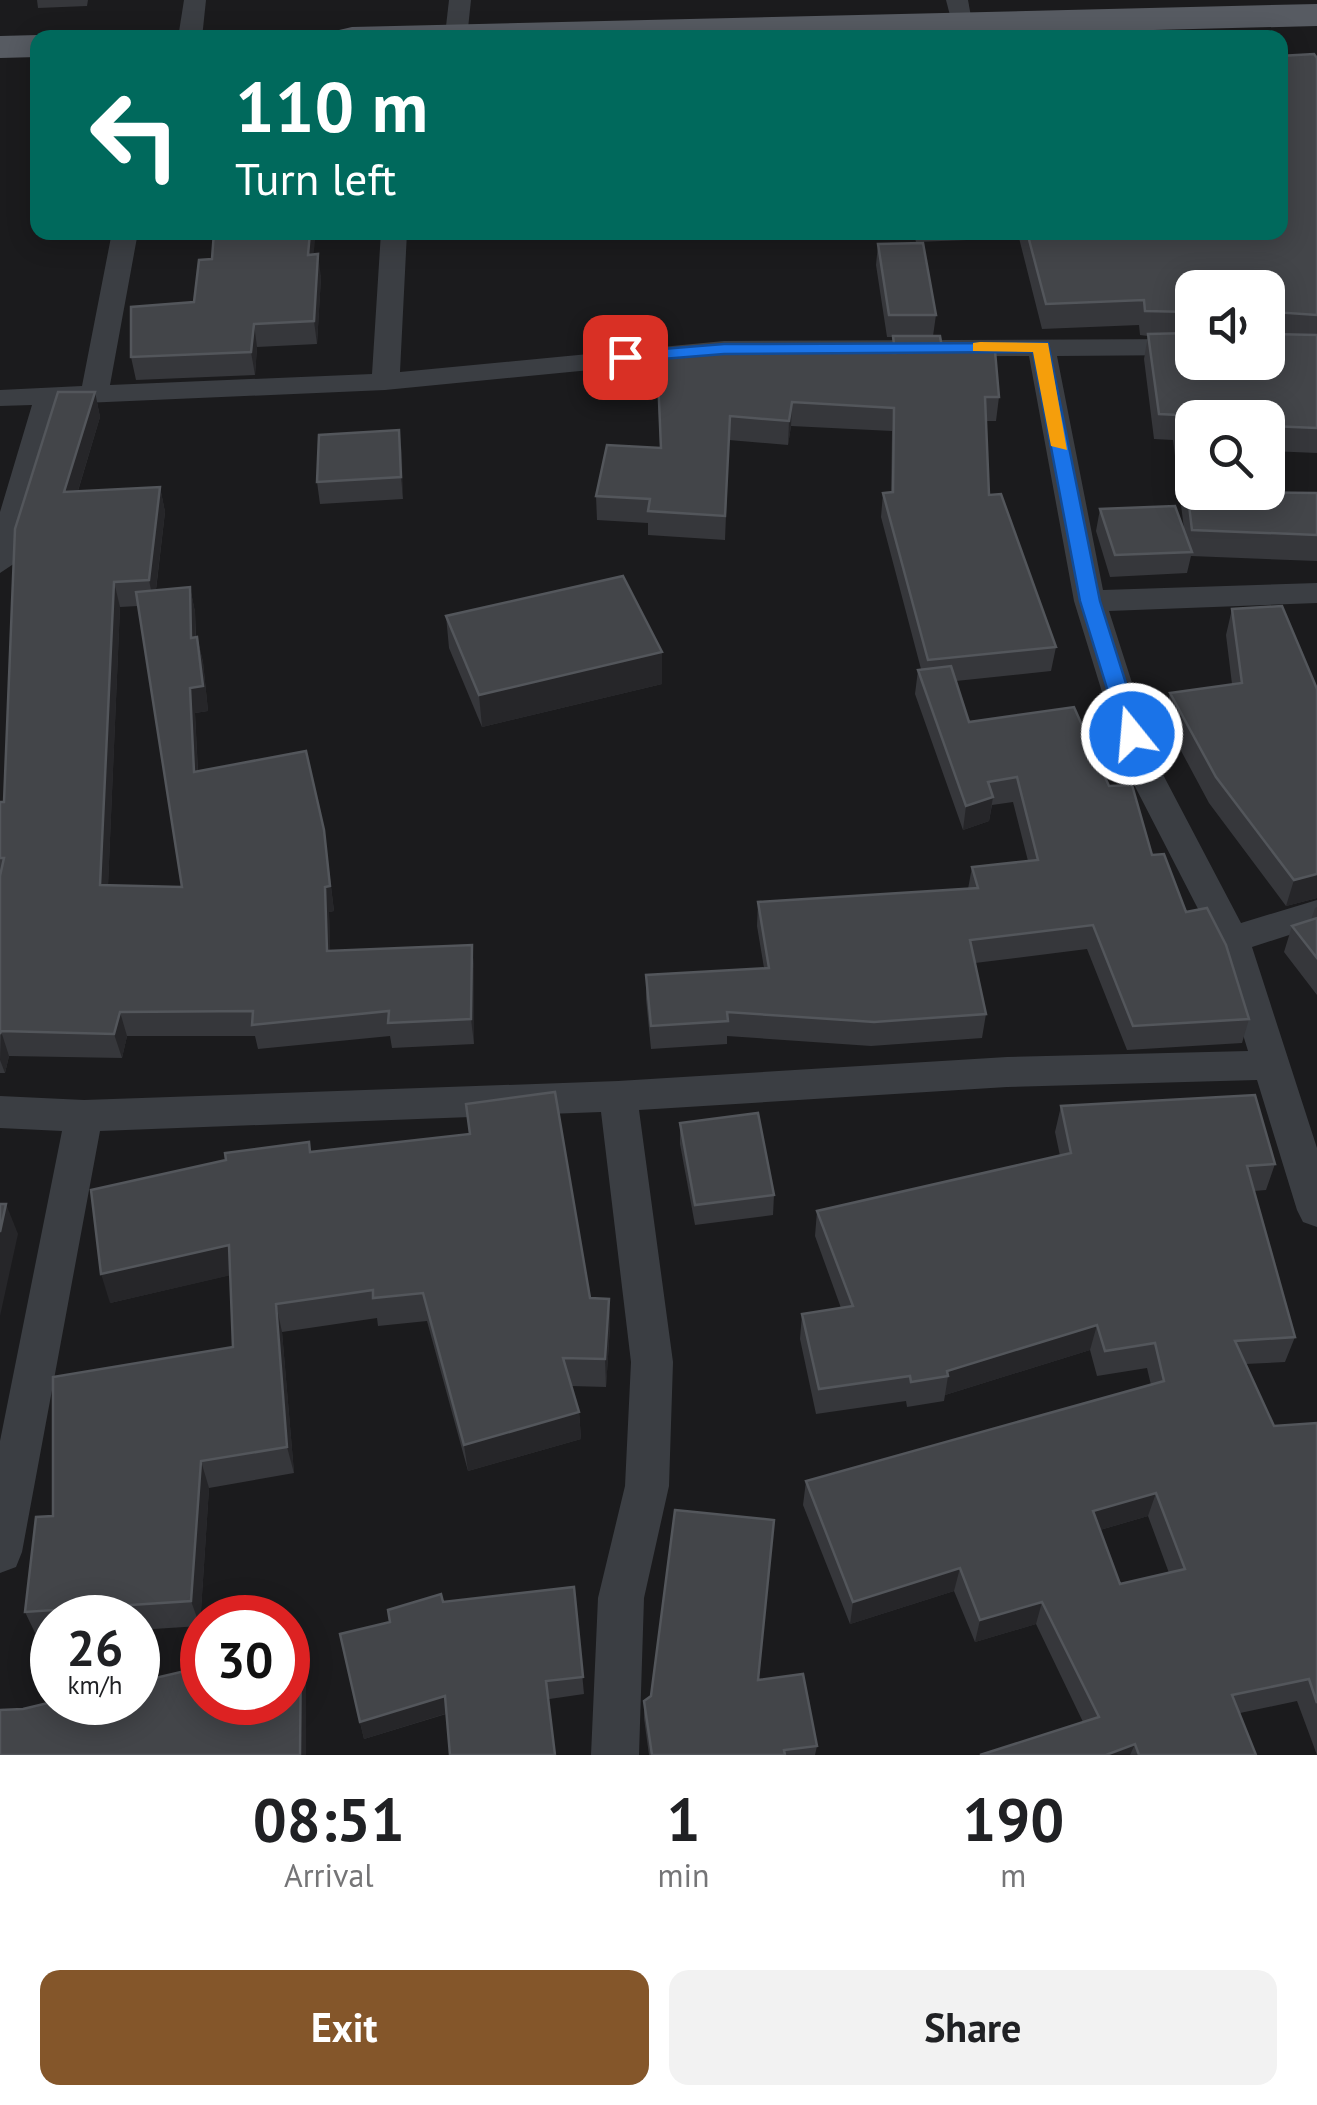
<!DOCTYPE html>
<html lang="en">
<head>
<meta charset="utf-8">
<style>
  :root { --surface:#fff; --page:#f2f2f2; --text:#202124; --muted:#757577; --accent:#84562a }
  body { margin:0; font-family:"PT Sans",sans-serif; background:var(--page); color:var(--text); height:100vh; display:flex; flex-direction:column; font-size:38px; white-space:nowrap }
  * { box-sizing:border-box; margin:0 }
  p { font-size:32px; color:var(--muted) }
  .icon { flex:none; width:55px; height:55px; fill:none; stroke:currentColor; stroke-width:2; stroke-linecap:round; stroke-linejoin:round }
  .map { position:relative; height:1755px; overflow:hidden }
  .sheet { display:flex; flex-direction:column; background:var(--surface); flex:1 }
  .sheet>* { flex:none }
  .guide { position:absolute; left:30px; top:30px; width:1258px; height:210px; border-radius:20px; box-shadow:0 5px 25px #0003; background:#00695c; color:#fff; overflow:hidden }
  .buttons { position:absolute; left:1175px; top:270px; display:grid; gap:20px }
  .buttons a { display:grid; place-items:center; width:110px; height:110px; border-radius:20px; background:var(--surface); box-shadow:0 5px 25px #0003; font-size:50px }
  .speed { position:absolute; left:30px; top:1595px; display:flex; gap:20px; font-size:50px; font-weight:700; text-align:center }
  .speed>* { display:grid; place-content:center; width:130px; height:130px; border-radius:50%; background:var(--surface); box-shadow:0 5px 25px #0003; line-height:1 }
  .speed small { font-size:25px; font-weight:400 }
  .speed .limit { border:15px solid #d22; background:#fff; color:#111 }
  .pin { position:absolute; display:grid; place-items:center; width:85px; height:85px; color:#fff; margin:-42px; border-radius:20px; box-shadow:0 5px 15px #0006 }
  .me { position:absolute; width:110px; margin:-55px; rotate:343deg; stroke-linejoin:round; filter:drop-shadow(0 0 8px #0008) }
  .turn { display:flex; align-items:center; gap:35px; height:210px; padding:0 40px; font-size:45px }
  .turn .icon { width:130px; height:130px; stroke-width:2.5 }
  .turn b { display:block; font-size:70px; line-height:85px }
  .eta { display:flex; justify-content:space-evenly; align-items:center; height:170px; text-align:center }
  .eta b { font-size:60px; font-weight:700; line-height:70px }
  .primary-button { display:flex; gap:20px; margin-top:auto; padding:20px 40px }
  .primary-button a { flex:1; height:115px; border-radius:20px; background:var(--accent); color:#fff; font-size:40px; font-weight:700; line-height:115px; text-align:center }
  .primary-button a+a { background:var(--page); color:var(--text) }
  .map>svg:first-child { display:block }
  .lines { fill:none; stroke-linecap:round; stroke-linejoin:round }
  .street { fill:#3b3e43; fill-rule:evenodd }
  .primary { fill:#575b62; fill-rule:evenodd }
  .wall { fill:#36373b; fill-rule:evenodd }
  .shaded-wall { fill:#262629 }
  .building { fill:#434549; stroke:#53565b; stroke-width:2.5; fill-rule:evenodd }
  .route { fill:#1a73e8; stroke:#114b97; stroke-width:2.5 }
  .slow { fill:#f59e0b }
</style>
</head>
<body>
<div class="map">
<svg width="1317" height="1755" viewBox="0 0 1317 1755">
  <rect width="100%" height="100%" fill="#1b1b1d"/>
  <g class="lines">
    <g class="street">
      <polygon points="184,0 206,0 202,38 178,38"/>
      <polygon points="449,0 471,0 467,38 445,35"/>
      <polygon points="946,0 968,0 972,22 969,27 953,27"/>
      <polygon points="112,232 138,232 110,385 372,374 381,232 407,232 400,372 724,341 1192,339 1192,355 1057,356 1103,590 1317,583 1317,603 1109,611 1159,767 1241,923 1317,900 1317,926 1252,947 1317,1148 1317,1227 1303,1222 1297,1210 1257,1080 1007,1087 639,1110 673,1362 669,1486 644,1598 639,1755 591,1755 598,1598 625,1486 631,1362 601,1112 100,1131 22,1552 16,1567 0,1573 0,1441 62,1131 0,1128 0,1096 84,1100 618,1081 1007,1057 1248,1051 1214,940 1125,767 1074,601 1029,356 724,357 385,390 61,404 15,563 0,573 0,512 32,405 0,406 0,390 82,386"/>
    </g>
    <g class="primary">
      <polygon points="1317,4 1317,26 828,38 334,38 339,30 352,27"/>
      <polygon points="38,35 48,38 38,38 38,57 0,58 0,36"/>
    </g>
  </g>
  <g class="wall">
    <polygon points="37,0 88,0 87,6 38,8"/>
    <path d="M1317 58V453L1268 451V418H1192V492L1317 493V561L1191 556 1187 573 1110 577 1096 531 1100 509 1184 529 1173 440 1154 439 1144 359 1148 336 1140 335 1139 325 1042 329 1019 238 916 242 913 232H1094L1096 238 1164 237 1162 232H1280ZM1192 288 1268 362H1192Z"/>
    <polygon points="38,172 38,211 33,190"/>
    <polygon points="878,244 936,315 933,336 942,348 999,397 996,421 986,421 989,495 1056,647 1051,671 956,681 969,722 1109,786 1152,855 1249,1019 1242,1043 1127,1050 1087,949 975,963 986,1014 982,1038 871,1046 727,1036 727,1044 651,1049 646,999 646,975 764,968 757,926 758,902 968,889 972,867 1028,861 1013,802 992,805 989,821 963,830 915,694 918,670 921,669 881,517 883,493 891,492 892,431 791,426 788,445 729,440 725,540 648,535 648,523 597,520 596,496 660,448 657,353 891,353 893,337 887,337 876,265"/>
    <polygon points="313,255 321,277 317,344 257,347 255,375 136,380 131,357 194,302 212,259"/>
    <path d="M95 392 100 417 78 491 160 487 165 512 156 590 190 587 195 612 196 637H197L203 662 208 711 195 713 198 771 324 830 334 911 329 912 330 951 472 945 474 969V1044L392 1048 390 1036 258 1049 255 1036H127L122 1058 9 1056 5 1073H0V802H4ZM138 606 182 887 108 885 120 607Z"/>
    <polygon points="399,430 403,499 320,504 317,482"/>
    <polygon points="1232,609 1317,689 1317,898 1286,906 1209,803 1164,719 1170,693 1232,684 1226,635"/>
    <polygon points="446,616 662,652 662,684 482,727 449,648"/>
    <polygon points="1317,907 1317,995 1284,952 1292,926 1311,920 1315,908"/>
    <path d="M1061 1106 1275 1164 1266 1190 1254 1191 1295 1337 1285 1362 1245 1364 1274 1426 1317 1423V1755L1297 1701 1240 1713 1256 1755H980L1083 1722 1036 1624 975 1642 954 1591 850 1624 803 1505 806 1481 1151 1385 1147 1368 1097 1376 1090 1350 945 1395 944 1401 907 1407 906 1401 816 1414 800 1339 802 1314 841 1308 815 1236 817 1211 1060 1156 1055 1132ZM1148 1516 1169 1573 1120 1584 1100 1530Z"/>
    <polygon points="680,1123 774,1195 773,1215 695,1225 680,1144"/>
    <polygon points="309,1142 311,1152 590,1298 609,1299 610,1326 606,1387 571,1386 579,1412 581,1439 468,1471 427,1321 378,1326 377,1318 282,1332 294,1473 209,1488 200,1626 138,1630 138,1618 52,1618 52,1636 37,1637 25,1612 53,1516 233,1347 230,1275 110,1303"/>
    <polygon points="574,1587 584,1694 446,1714 364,1739 360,1722 390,1622 443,1602"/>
    <polygon points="759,1680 817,1746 815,1755 649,1755 644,1718 644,1701"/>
  </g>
  <g class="shaded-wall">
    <polygon points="310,232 316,232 311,278 308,255"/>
    <polygon points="318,254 321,277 317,344 314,321"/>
    <polygon points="254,324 257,347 255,375 251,352"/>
    <polygon points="95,392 100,417 70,517 64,492"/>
    <polygon points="792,402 791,426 788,445 789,421"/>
    <polygon points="399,430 402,452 403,499 401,477"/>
    <polygon points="160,487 165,512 154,605 149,580"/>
    <polygon points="114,582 120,607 107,910 100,885"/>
    <polygon points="190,587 195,612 196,663 191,638"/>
    <polygon points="197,637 203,662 208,711 195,713 199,797 194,772 190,688"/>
    <polygon points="662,652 662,684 482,727 479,695"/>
    <polygon points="993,797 989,821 963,830 966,806"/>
    <polygon points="324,830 334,911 329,912 331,976 327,951"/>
    <polygon points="1317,874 1317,898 1286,906 1294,880"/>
    <polygon points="472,945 474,969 474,1044 471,1019"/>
    <polygon points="120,1012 127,1036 122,1058 114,1034"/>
    <polygon points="1,1031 9,1056 5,1073 0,1060"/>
    <polygon points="6,1204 18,1234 0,1316 0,1232"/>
    <polygon points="229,1245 236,1274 110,1303 101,1274"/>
    <polygon points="609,1299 610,1326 606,1387 605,1359"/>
    <polygon points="276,1304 282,1332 294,1473 287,1447"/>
    <polygon points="1097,1325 1090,1350 945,1395 948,1376 947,1371"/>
    <polygon points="579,1412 581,1439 468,1471 464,1445"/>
    <polygon points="201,1461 209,1488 200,1626 191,1601"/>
    <polygon points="1156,1493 1148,1516 1086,1534 1093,1511"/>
    <polygon points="960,1568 954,1591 850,1624 853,1602"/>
    <polygon points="1042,1602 1036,1624 975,1642 980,1620"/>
    <polygon points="301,1643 306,1660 306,1755 300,1755"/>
    <polygon points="445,1696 448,1713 364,1739 360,1722"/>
    <polygon points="1135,1744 1130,1755 1106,1755"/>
  </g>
  <g class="building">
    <polygon points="1314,54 1317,58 1317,315 1274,312 1271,334 1317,335 1317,428 1268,426 1268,418 1192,418 1192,492 1317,493 1317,535 1192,530 1178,415 1159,414 1148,334 1192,333 1192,362 1268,362 1268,288 1192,288 1192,312 1145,311 1144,300 1046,304 1027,232 1094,232 1096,238 1176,237 1174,232 1280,232 1280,56"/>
    <polygon points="38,172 38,190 33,190"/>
    <polygon points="214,232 310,232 308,255 318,254 314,321 254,324 251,352 131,357 131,307 194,302 199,260 212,259"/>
    <polygon points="923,243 936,315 889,315 878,244"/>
    <polygon points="893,336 940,336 942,348 995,351 999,397 985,397 989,495 1001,494 1056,647 928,660 883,493 893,492 894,408 792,402 789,421 730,416 725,516 648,511 650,499 596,496 607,445 661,448 657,353 735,352 736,348 895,353"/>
    <polygon points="58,392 95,392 64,492 160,487 149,580 114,582 100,885 182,887 136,592 190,587 191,638 197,637 203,686 190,688 194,772 306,751 324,830 330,886 325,887 327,951 472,945 471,1019 388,1023 389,1011 252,1025 253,1011 120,1012 114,1034 1,1031 0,1034 0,876 4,858 0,858 0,802 4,802 15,529"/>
    <polygon points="399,430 401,477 317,482 319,435"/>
    <polygon points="1175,506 1192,552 1115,555 1100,509"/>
    <polygon points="623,576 662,652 479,695 446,616"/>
    <polygon points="1282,606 1317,689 1317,874 1294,880 1216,777 1170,693 1242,683 1232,609"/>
    <polygon points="951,666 969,722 1074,707 1109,786 1132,785 1152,855 1164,854 1186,912 1207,908 1226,945 1249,1019 1133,1026 1093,925 970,940 986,1014 874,1022 727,1012 728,1021 651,1026 646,975 769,968 758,902 978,888 972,867 1038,860 1017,777 988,782 993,797 966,806 918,670"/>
    <polygon points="1317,918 1317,958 1292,926"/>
    <polygon points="555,1092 590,1298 609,1299 605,1359 563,1358 579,1412 464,1445 423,1293 373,1298 373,1290 276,1304 287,1447 201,1461 191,1601 25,1612 36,1517 53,1516 53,1377 233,1347 229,1245 101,1274 91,1190 226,1160 225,1153 309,1142 310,1152 470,1134 466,1104"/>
    <path d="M1255 1095 1275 1164 1247 1166 1295 1337 1235 1341 1274 1426 1317 1423V1703L1309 1679 1232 1695 1256 1755H1139L1135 1744 1106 1755H980L1099 1717 1042 1602 980 1620 960 1568 853 1602 806 1481 1164 1381 1155 1343 1105 1351 1097 1325 947 1371 948 1376 911 1382 910 1376 819 1389 802 1314 853 1306 817 1211 1071 1153 1061 1106ZM1156 1493 1185 1569 1120 1584 1093 1511Z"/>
    <polygon points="758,1113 774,1195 695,1205 680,1123"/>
    <polygon points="0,1204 6,1204 0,1232"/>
    <polygon points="675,1510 774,1520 758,1680 803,1674 817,1746 784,1750 785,1755 652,1755 644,1701 651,1696"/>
    <polygon points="574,1587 583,1677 546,1681 555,1755 450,1755 445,1696 360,1722 340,1634 390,1622 388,1610 441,1594 443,1602"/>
    <polygon points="301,1643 300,1755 0,1755 0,1710 23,1709 52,1702 138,1702 138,1682 202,1667 202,1702 288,1702 288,1647"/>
  </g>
  <polygon class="route" points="1048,343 1100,601 1142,734 1132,741 1121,734 1080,601 1033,352 724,354 625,362 616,357 625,352 724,344"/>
  <polygon class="slow" points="980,342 1048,343 1067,450 1051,446 1033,352 973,351 973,343"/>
</svg>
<div class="buttons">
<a><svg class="icon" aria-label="sound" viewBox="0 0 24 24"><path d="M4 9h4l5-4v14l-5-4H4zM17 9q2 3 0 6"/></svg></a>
<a><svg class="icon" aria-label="search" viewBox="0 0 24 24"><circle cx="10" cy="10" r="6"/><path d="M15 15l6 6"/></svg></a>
</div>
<div class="speed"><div>26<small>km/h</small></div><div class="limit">30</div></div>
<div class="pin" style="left:625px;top:357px;background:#d93025"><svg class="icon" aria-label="arrive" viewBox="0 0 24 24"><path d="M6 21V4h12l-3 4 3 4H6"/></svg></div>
<svg class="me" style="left:1132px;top:734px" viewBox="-20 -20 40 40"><circle r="17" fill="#1a73e8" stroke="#fff" stroke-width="3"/><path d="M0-11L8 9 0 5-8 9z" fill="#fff"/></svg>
<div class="guide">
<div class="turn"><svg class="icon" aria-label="left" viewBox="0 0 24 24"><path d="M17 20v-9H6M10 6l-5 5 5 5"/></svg><div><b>110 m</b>Turn left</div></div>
</div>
</div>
<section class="sheet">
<div class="eta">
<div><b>08:51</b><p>Arrival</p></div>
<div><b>1</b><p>min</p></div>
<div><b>190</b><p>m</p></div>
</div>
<div class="primary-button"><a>Exit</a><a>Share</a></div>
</section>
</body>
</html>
